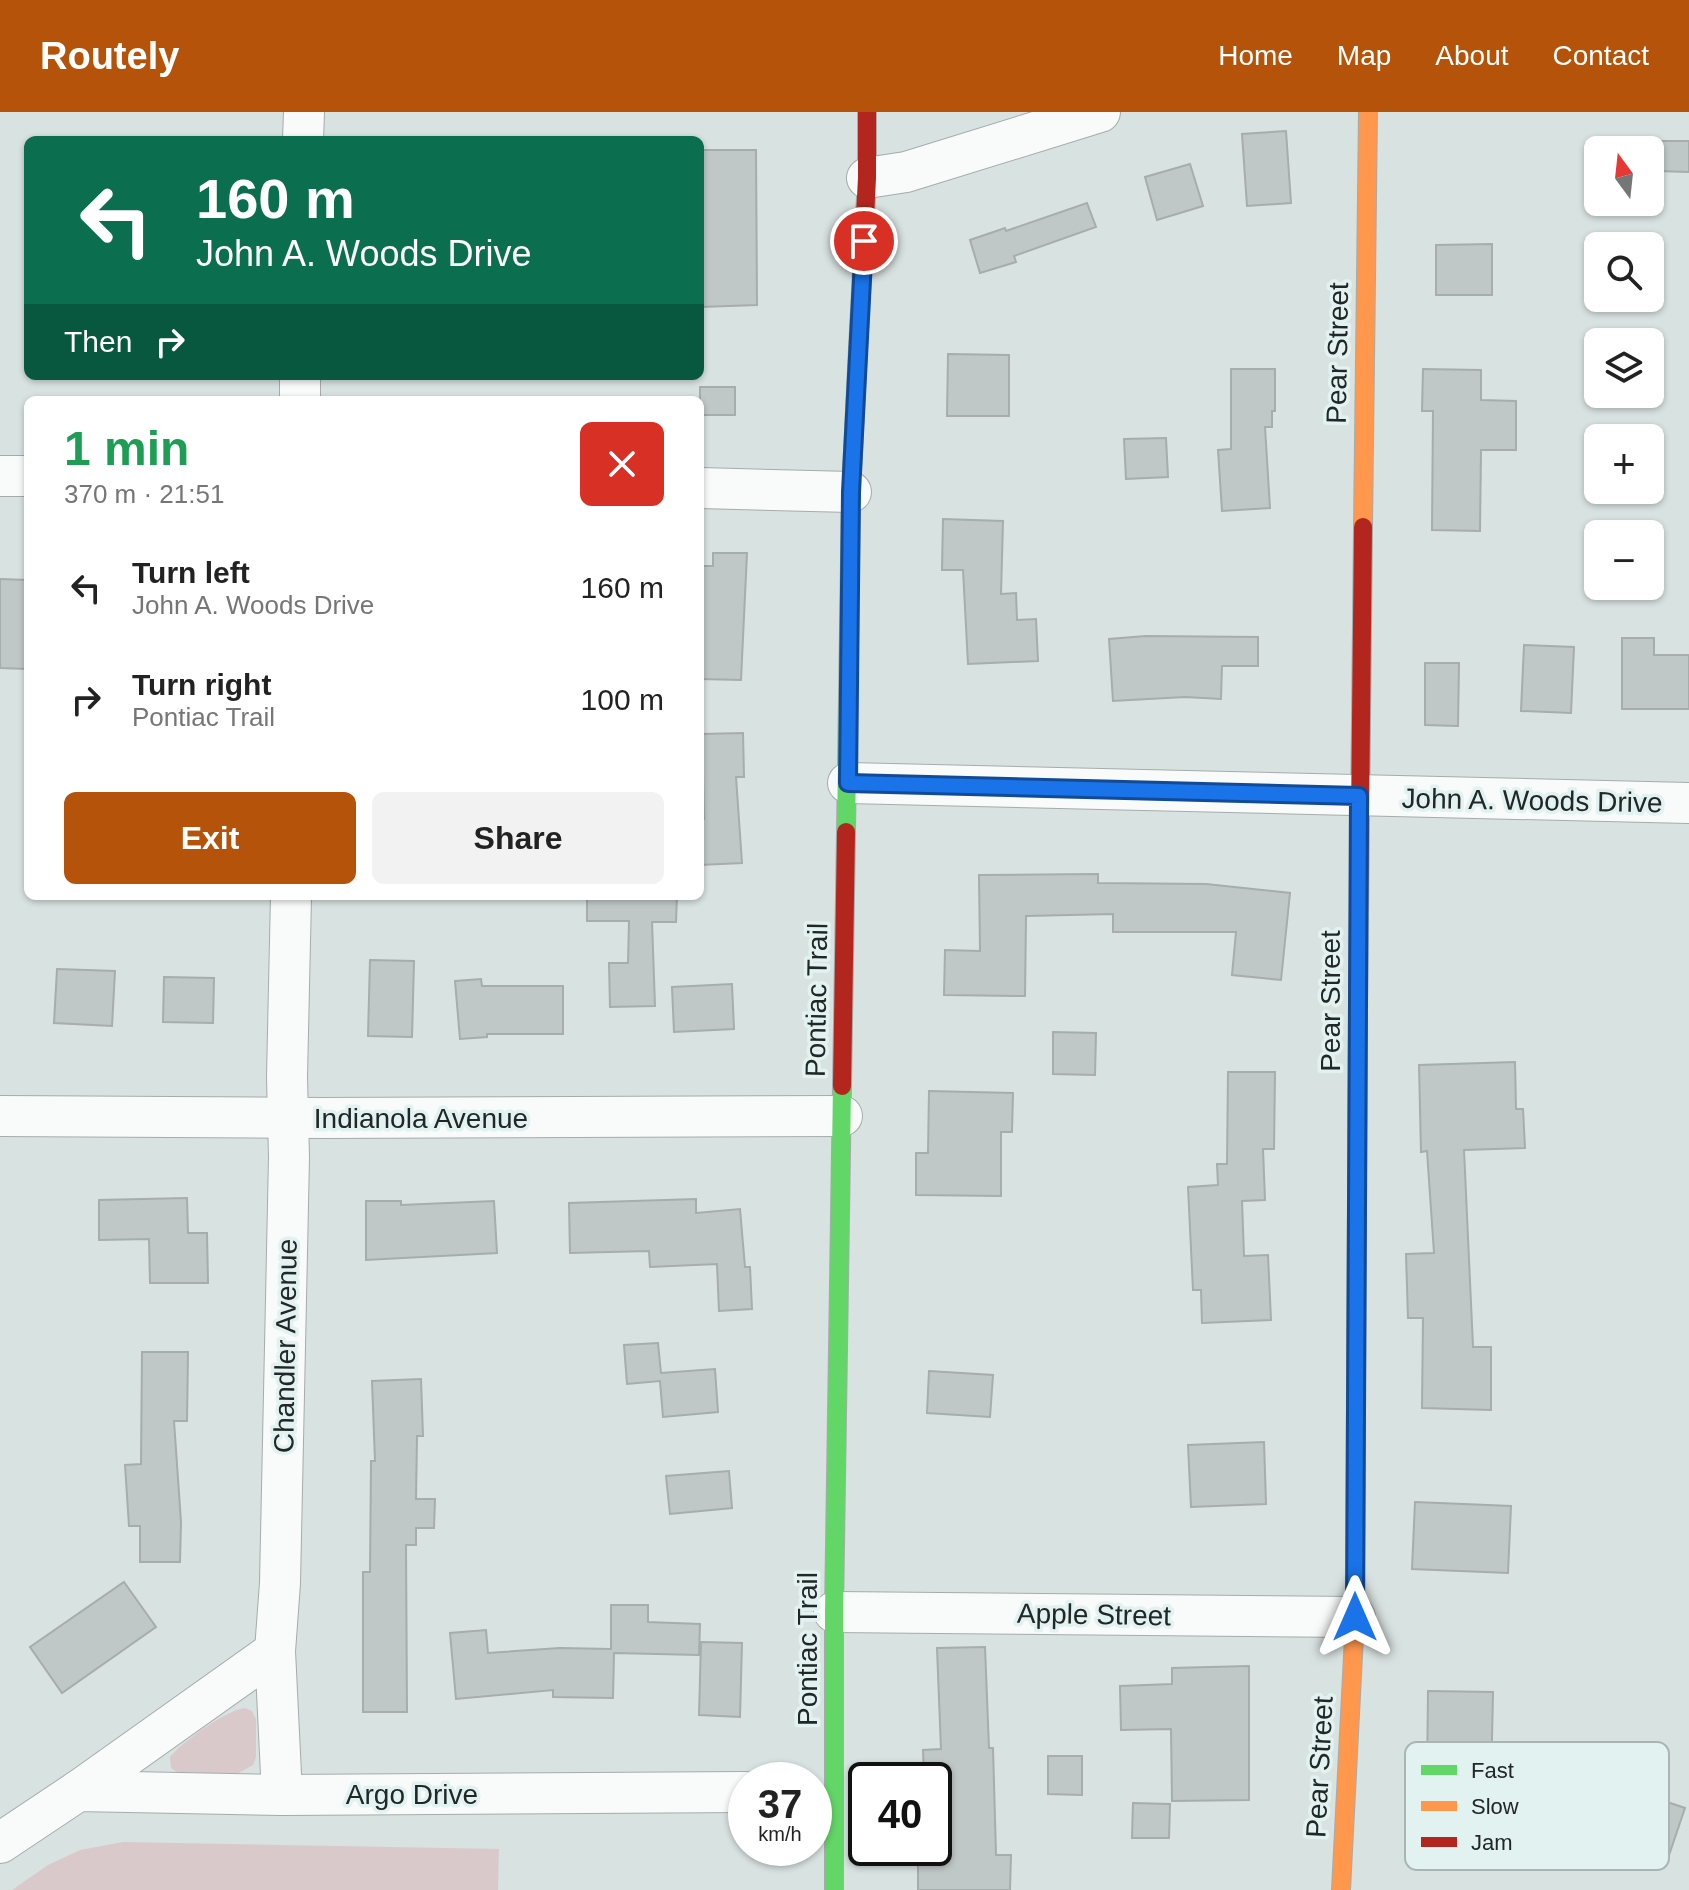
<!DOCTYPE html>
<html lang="en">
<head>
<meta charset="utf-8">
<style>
  :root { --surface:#fff; --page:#f2f2f2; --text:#222; --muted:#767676; --accent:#b45309 }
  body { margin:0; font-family:Helvetica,sans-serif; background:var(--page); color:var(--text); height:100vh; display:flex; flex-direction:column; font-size:30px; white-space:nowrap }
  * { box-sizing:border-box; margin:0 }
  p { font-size:26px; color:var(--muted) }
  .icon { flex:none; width:44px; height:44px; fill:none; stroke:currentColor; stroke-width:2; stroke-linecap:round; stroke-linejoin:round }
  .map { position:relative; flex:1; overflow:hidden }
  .details { position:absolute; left:24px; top:284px; width:680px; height:504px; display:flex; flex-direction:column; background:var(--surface); border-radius:12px; box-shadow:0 2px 6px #0004 }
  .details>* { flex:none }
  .top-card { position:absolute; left:24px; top:24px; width:680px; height:244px; border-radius:12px; box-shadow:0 2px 6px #0004; background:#0b6e4f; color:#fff; overflow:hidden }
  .needle { width:52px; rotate:345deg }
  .tools { position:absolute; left:1584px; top:24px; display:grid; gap:16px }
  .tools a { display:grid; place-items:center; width:80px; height:80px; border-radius:12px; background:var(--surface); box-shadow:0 2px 6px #0004; font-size:40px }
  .speed { position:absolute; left:728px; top:1650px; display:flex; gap:16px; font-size:40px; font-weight:700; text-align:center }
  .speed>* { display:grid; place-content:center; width:104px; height:104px; border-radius:50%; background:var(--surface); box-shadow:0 2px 6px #0004; line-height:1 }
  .speed small { font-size:20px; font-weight:400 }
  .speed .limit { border:4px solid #111; border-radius:12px; background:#fff; color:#111 }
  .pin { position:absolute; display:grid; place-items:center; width:68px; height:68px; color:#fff; margin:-34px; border:4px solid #fff; border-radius:50%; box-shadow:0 2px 8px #0007 }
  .me { position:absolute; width:88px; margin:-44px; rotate:0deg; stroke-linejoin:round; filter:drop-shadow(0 0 6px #0008) }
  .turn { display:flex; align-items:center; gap:28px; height:168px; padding:0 40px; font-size:36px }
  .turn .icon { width:104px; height:104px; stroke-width:2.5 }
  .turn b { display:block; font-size:56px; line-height:68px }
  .then { display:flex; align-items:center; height:76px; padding:0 40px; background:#0003; gap:16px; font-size:30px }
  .round { display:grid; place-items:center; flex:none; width:84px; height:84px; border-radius:12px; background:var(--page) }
  .head { display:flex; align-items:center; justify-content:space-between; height:136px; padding:0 40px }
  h1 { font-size:48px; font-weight:700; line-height:60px; color:#1e9e55 }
  .button { display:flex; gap:16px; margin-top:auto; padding:16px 40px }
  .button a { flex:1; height:92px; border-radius:12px; background:var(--accent); color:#fff; font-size:32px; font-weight:700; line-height:92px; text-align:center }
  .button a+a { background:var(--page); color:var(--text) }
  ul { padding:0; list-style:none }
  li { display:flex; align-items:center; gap:24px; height:112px; padding:0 40px }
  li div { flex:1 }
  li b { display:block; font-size:30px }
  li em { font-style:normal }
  header { display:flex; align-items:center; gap:48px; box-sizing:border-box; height:112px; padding:0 40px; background:var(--accent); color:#fff }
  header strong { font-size:38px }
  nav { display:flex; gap:44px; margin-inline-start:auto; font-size:28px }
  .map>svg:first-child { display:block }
  .green { fill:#dac9cb }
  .building { fill:#c0c8c7; stroke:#a6adac; stroke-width:2 }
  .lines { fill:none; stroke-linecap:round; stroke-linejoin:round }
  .street-casing { stroke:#a5acab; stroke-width:42 }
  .fast-casing { stroke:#a5acab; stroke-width:20 }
  .slow-casing { stroke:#a5acab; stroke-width:20 }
  .jam-casing { stroke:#a5acab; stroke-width:20 }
  .street { stroke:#f9fbfa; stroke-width:40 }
  .fast { stroke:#63d668; stroke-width:18 }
  .slow { stroke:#ff974d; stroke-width:18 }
  .jam { stroke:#b3261e; stroke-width:18 }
  .route-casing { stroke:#114b97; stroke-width:20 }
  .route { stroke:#1a73e8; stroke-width:14 }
  .labels { text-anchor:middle; stroke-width:7; stroke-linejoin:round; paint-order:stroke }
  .street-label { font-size:28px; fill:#212726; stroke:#e2f2f1 }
  .key { fill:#e2f2f1; stroke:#a8b5b4; stroke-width:2 }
  .key-label { font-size:22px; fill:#212726 }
</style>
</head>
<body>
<header>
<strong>Routely</strong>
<nav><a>Home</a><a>Map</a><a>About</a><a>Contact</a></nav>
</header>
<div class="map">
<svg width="1689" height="1778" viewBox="0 0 1689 1778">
  <rect width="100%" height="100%" fill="#d8e2e0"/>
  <g class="green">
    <path d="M245 1596 252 1599 256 1607V1645L253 1653 237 1662 177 1660 171 1656 170 1645C182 1630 226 1598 245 1596Z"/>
    <polygon points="123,1730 499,1737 498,1778 12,1778 48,1753 80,1738"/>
  </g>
  <g class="building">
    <polygon points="1286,19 1291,91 1247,94 1242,22"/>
    <polygon points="1658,29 1689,29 1689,60 1658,59"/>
    <polygon points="700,38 756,38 757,193 700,195"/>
    <polygon points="1190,52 1203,94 1157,108 1145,65"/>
    <polygon points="1087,91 1096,115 1014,144 1016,150 980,161 970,128 1005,116 1006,119"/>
    <polygon points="1492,132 1492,183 1436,183 1436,133"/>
    <polygon points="948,242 1009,243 1009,304 947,304"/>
    <polygon points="1231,257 1275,257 1275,299 1272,299 1272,315 1265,315 1270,396 1222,399 1218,338 1231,337"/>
    <polygon points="1423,257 1481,258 1481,288 1516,289 1516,338 1481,338 1480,419 1432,418 1433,299 1422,299"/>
    <rect x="700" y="275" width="35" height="28"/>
    <polygon points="1166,326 1168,365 1126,367 1124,327"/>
    <polygon points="943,407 1003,409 1001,482 1016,481 1017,508 1036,507 1038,549 968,552 963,458 942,458"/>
    <polygon points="713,441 747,441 741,568 700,567 700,454 713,454"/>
    <polygon points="0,467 28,468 28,557 0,556"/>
    <polygon points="1146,524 1258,525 1258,554 1222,554 1221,587 1185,585 1113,589 1109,527"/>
    <polygon points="1622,526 1654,526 1654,543 1689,543 1689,597 1622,597"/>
    <polygon points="1524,533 1574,535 1571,601 1521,599"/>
    <polygon points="1425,551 1459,551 1458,614 1425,613"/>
    <polygon points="743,621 744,665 736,665 742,751 700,753 700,707 704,707 702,622"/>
    <polygon points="1098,762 1098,771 1206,772 1290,781 1281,868 1232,863 1236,820 1113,820 1113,802 1026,804 1025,884 944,883 945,838 980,839 979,763"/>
    <polygon points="587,784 677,784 676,810 652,810 655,894 610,895 609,851 628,851 629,809 587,809"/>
    <polygon points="370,848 414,849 412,925 368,924"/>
    <polygon points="57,857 115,859 112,914 54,911"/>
    <polygon points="164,865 214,866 213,911 163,910"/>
    <polygon points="481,867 482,874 563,874 563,922 487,922 487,925 460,927 455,869"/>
    <polygon points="732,872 734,917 674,920 672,875"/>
    <polygon points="1053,920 1096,921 1095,963 1053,962"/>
    <polygon points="1515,950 1516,997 1523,997 1525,1036 1464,1038 1473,1235 1491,1235 1491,1298 1422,1296 1423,1206 1408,1206 1406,1142 1434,1141 1427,1039 1421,1040 1419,953"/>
    <polygon points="1228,960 1275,960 1274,1037 1263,1037 1265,1088 1242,1089 1244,1144 1268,1143 1271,1208 1202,1211 1201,1178 1193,1178 1188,1075 1218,1073 1217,1052 1227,1052"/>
    <polygon points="929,979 1013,981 1012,1020 1001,1020 1001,1084 916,1083 916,1041 928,1041"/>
    <polygon points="187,1086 188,1121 207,1121 208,1171 150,1171 149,1127 99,1128 99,1088"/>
    <polygon points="696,1087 696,1101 740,1097 745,1155 750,1155 752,1197 719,1199 717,1152 650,1155 649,1139 570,1141 569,1091"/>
    <polygon points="366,1089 401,1089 401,1093 494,1089 497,1141 366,1148"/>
    <polygon points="658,1231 661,1261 715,1257 718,1300 663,1305 660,1269 627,1272 624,1233"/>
    <polygon points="142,1240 188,1240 187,1309 174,1309 181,1410 180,1450 140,1450 140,1414 129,1414 125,1353 141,1352"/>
    <polygon points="929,1259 993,1263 990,1305 927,1301"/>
    <polygon points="421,1267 423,1324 417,1324 416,1387 435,1387 434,1416 416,1416 416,1433 406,1433 407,1600 363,1600 363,1460 370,1460 371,1349 375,1349 372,1269"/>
    <polygon points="1264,1330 1266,1392 1191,1395 1188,1333"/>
    <polygon points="729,1359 732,1396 670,1402 666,1364"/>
    <polygon points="1415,1390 1511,1394 1508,1461 1412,1457"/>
    <polygon points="124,1470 156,1515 62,1581 30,1535"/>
    <polygon points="611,1493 648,1493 648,1510 700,1512 699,1543 614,1541 613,1586 553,1585 553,1578 456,1587 450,1521 486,1518 488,1541 560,1536 611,1537"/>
    <polygon points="701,1530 742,1531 740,1605 699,1603"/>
    <polygon points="985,1535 989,1636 993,1636 996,1743 1011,1743 1010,1778 918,1778 918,1743 934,1743 934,1668 924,1668 923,1638 941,1637 937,1536"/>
    <polygon points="1249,1554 1249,1688 1172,1689 1171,1617 1121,1618 1120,1574 1172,1572 1172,1556"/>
    <polygon points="1428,1579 1493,1580 1491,1674 1479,1674 1478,1736 1461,1736 1461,1743 1423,1742 1423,1707 1415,1707 1416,1667 1427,1667"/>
    <polygon points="1048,1644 1082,1644 1082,1683 1048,1682"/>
    <polygon points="1637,1680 1685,1696 1667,1749 1587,1723 1600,1685 1632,1696"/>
    <polygon points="1133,1691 1170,1692 1169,1726 1132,1726"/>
  </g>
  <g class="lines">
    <defs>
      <g id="street">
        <polyline points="303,28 304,0"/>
        <polyline points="867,66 906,60 1100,0"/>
        <polyline points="300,288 300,264"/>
        <polyline points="0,364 28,364"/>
        <polyline points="700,376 851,380"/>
        <polyline points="848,671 1689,691"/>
        <polyline points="0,1004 322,1006 842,1004"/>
        <polyline points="834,1500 1355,1505"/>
        <polyline points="78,1679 275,1539"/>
        <polyline points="282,1683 275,1539 280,1471 289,1045 287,965 291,784"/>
        <polyline points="0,1731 78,1679 282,1683 746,1680"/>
      </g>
      <g id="fast">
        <polyline points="846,720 851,380 858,237"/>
        <polyline points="1356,1276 1358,899"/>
        <polyline points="834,1778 834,1500 842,974"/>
      </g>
      <g id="slow">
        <polyline points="1363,415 1368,0"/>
        <polyline points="1341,1778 1355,1505 1356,1276"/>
      </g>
      <g id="jam">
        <polyline points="858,237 867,66 867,0"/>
        <polyline points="1358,899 1363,415"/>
        <polyline points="842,974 846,720"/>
      </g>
    </defs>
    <use href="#street" class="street-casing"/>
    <use href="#fast" class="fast-casing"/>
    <use href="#slow" class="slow-casing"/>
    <use href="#jam" class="jam-casing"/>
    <use href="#street" class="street"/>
    <use href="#fast" class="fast"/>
    <use href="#slow" class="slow"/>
    <use href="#jam" class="jam"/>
  </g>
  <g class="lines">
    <defs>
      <polyline id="route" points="864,129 851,380 848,671 1359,684 1355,1505"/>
    </defs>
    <use href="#route" class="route-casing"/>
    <use href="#route" class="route"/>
  </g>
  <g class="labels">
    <g class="street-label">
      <text transform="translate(1337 241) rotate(-89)" y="10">Pear Street</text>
      <text transform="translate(1532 688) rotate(1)" y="10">John A. Woods Drive</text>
      <text transform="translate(816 888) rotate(-89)" y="10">Pontiac Trail</text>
      <text transform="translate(1330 889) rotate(-90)" y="10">Pear Street</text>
      <text x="421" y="1016">Indianola Avenue</text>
      <text transform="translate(285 1234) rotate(-89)" y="10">Chandler Avenue</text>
      <text transform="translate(1094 1502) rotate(1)" y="10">Apple Street</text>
      <text transform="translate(807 1537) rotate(-90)" y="10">Pontiac Trail</text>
      <text transform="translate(1319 1655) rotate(-87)" y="10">Pear Street</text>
      <text x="412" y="1692">Argo Drive</text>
    </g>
  </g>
  <rect x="1405" y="1630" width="264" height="128" rx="12" class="key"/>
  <rect x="1421" y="1653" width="36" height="10" fill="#63d668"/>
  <rect x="1421" y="1689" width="36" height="10" fill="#ff974d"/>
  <rect x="1421" y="1725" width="36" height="10" fill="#b3261e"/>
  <g class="key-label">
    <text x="1471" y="1666">Fast</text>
    <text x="1471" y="1702">Slow</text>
    <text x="1471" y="1738">Jam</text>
  </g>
</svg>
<div class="tools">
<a><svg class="needle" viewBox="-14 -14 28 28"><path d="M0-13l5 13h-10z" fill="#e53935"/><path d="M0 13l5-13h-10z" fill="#767676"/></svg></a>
<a><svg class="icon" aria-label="search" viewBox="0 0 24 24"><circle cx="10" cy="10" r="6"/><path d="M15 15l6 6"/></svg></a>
<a><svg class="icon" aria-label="layers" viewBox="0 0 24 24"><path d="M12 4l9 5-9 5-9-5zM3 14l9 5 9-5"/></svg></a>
<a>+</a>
<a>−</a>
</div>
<div class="speed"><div>37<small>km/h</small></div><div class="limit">40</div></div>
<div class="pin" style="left:864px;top:129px;background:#d93025"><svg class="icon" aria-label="arrive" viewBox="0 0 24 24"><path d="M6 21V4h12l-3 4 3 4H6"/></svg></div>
<svg class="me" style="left:1355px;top:1505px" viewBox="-20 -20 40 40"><path d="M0-17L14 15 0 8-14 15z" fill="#1a73e8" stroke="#fff" stroke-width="4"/></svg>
<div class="top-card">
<div class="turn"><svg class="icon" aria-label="left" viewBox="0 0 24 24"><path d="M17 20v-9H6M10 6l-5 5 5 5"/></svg><div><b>160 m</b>John A. Woods Drive</div></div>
<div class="then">Then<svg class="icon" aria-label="right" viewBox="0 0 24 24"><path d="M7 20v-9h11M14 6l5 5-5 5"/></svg></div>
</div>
<section class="details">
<div class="head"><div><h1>1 min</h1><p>370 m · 21:51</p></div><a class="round" style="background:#d93025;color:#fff"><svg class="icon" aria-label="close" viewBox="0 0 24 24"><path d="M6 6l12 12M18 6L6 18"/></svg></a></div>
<ul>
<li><svg class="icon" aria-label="left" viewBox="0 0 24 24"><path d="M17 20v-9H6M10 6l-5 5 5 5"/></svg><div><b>Turn left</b><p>John A. Woods Drive</p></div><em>160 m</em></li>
<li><svg class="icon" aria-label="right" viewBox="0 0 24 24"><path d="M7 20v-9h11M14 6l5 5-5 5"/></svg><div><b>Turn right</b><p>Pontiac Trail</p></div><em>100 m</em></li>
</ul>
<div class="button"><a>Exit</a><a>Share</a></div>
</section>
</div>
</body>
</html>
